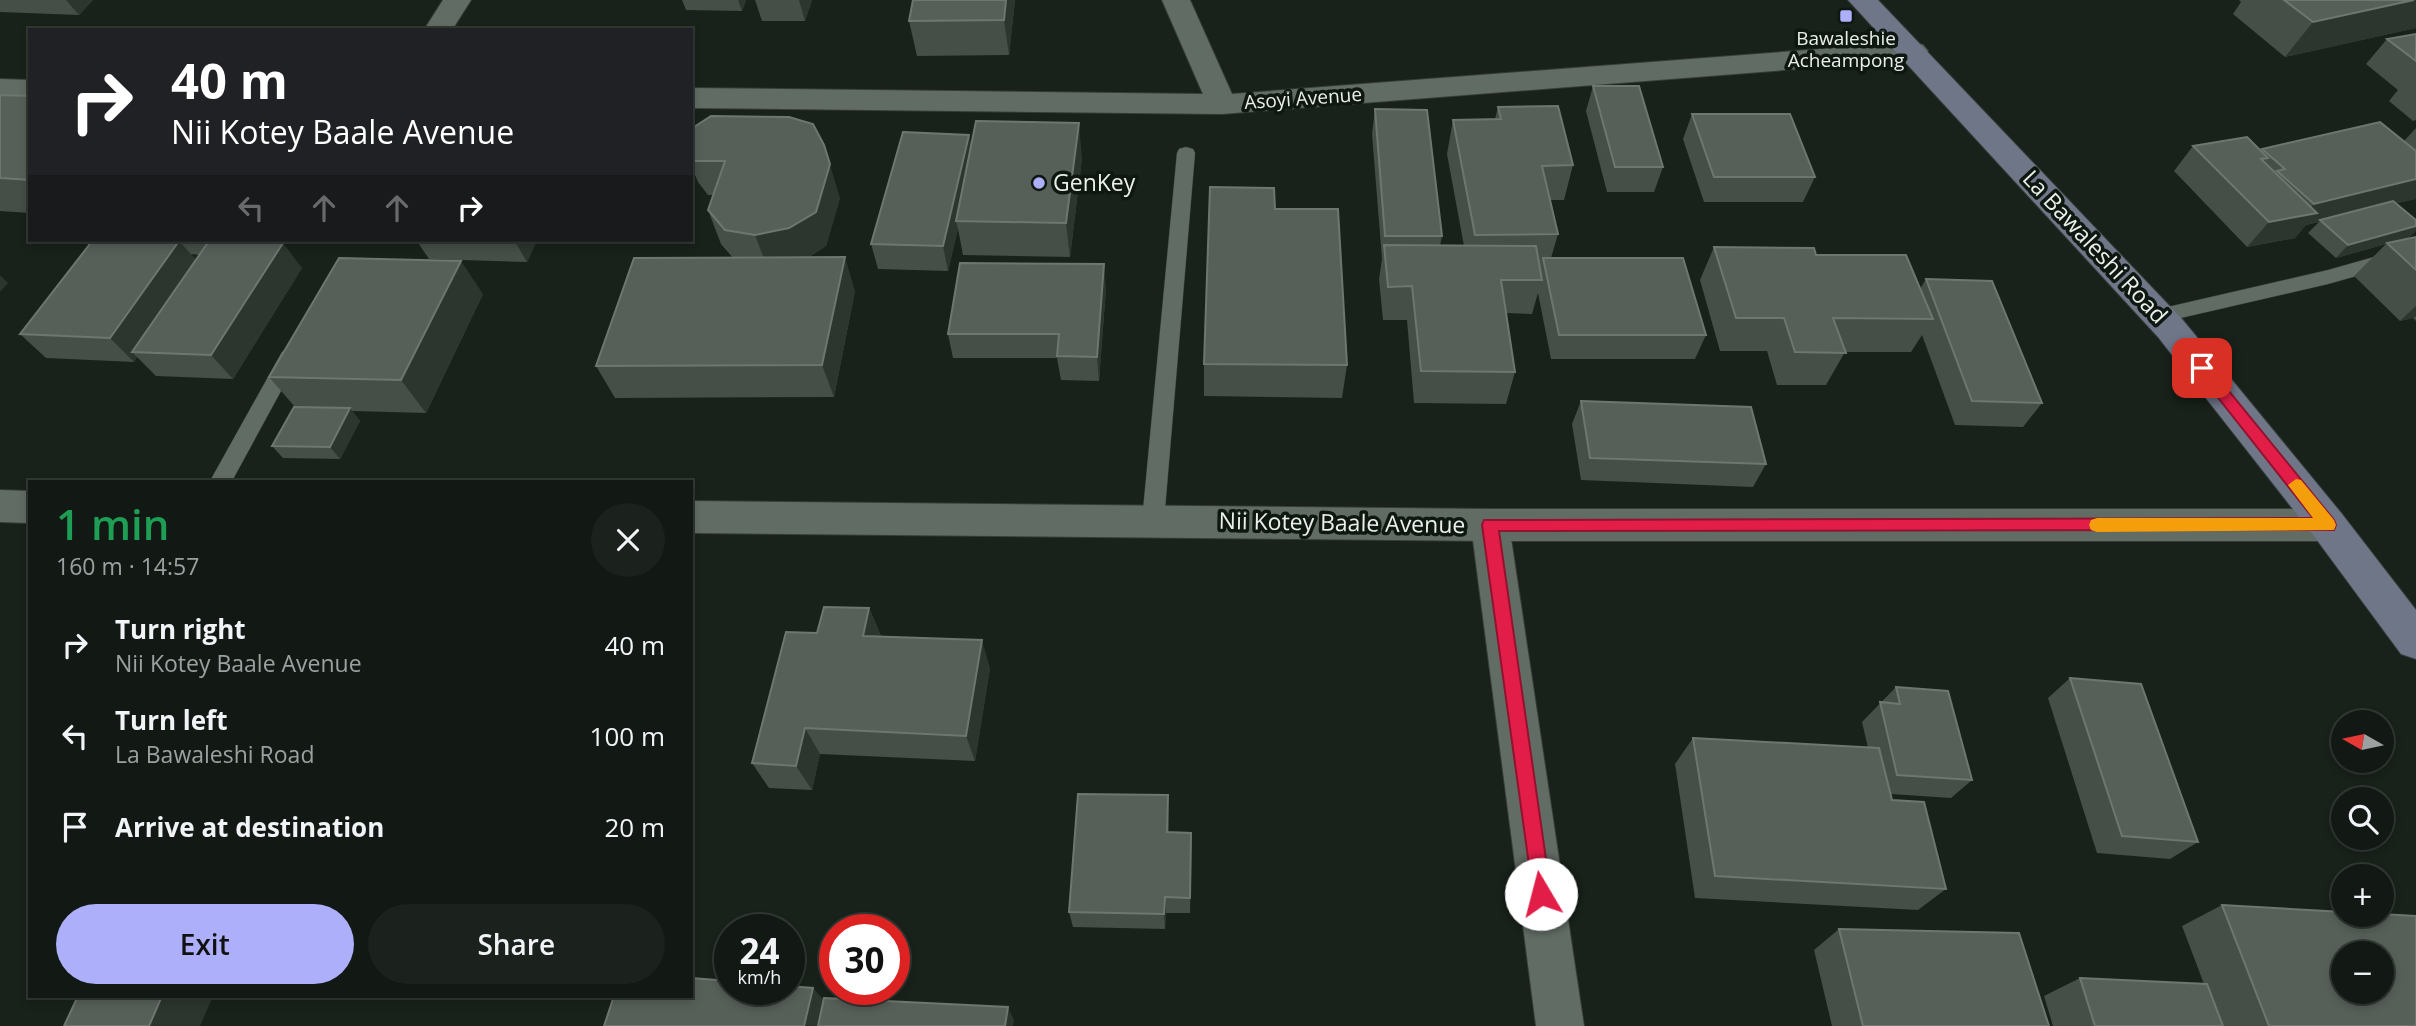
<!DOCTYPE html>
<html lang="en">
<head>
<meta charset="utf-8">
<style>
  :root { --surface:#121914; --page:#1b221d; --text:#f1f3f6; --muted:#9ca0a0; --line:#313834; --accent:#adaffb }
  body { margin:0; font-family:"Open Sans",sans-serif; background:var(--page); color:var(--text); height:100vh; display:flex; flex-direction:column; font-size:26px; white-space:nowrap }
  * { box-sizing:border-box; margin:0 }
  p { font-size:23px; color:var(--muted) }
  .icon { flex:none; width:38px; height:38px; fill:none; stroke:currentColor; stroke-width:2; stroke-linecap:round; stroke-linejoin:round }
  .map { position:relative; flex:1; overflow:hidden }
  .panel { position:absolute; left:28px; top:480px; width:665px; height:518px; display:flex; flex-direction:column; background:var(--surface); border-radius:0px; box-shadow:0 4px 10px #0003,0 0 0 2px var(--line) }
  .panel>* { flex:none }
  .hud { position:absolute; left:28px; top:28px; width:665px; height:214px; border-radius:0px; box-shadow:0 4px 10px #0003,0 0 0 2px var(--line); background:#202124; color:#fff; overflow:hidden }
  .needle { width:46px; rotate:279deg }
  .tools { position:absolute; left:2331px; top:710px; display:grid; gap:14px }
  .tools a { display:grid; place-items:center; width:63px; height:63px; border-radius:50%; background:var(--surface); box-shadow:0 4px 10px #0003,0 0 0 2px var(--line); font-size:35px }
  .speed { position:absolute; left:714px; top:914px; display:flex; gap:14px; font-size:35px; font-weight:700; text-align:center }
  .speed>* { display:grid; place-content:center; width:91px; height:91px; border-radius:50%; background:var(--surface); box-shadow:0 4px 10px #0003,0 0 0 2px var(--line); line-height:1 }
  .speed small { font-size:18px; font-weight:400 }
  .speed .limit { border:10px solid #d22; background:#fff; color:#111 }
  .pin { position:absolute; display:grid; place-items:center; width:60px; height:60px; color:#fff; margin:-30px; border-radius:14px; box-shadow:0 4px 10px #0006 }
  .me { position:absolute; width:77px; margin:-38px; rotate:352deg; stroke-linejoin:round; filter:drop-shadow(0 0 5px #0008) }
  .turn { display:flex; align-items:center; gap:24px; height:147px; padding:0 28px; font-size:32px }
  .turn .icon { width:91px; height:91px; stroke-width:2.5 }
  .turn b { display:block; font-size:49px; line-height:60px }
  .lanes { display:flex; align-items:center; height:66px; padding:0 28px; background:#0003; justify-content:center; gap:35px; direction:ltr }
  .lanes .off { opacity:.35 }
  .round { display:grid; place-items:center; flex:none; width:74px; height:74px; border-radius:37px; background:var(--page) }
  .overview { display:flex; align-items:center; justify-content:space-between; height:119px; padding:0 28px }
  h1 { font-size:42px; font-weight:600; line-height:52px; color:#1e9e55 }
  .button { display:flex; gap:14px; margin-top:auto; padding:14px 28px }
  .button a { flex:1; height:80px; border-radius:42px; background:var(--accent); color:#111; font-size:28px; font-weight:600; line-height:80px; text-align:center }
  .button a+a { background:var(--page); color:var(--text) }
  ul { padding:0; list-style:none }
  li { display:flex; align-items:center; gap:21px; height:91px; padding:0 28px }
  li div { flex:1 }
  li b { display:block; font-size:26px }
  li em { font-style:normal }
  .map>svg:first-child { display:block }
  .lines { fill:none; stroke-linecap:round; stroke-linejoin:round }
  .service-casing { stroke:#373c38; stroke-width:1 }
  .minor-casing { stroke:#373c38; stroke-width:2 }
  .tertiary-casing { stroke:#373c38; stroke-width:2 }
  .secondary-casing { stroke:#373c38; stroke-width:2 }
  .service { fill:#616c64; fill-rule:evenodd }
  .minor { fill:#616c64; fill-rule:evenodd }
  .tertiary { fill:#616c64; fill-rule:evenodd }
  .secondary { fill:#6e7688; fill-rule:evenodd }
  .wall { fill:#454e47; fill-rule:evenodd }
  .shaded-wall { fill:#2c352e }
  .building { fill:#575f59; stroke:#6e7670; stroke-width:2; fill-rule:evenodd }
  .route { fill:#e11d48; stroke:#92132f; stroke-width:2 }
  .slow { fill:#f59e0b }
  .poi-dot { fill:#adaffb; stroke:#0f1711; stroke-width:2.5 }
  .labels { text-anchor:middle; stroke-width:7; stroke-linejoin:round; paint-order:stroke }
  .far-poi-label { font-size:19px; fill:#eaefeb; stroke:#0f1711 }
  .far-street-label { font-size:19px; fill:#eaefeb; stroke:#0f1711 }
  .poi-label { font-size:23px; fill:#eaefeb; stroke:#0f1711; text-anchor:start }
  .street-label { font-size:23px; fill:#eaefeb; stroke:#0f1711 }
</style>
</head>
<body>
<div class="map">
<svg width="2416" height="1026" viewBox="0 0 2416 1026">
  <rect width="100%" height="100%" fill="#18211a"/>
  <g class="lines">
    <defs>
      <g id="service">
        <polygon points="1186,147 1193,149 1195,153 1164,521 1161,528 1153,530 1145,528 1142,521 1177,153 1179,149"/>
        <polygon points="2392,252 2399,254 2402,259 2399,264 2328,284 2159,323 2152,321 2149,316 2152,311 2159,309 2328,270"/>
        <polygon points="289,350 296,352 299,358 232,481 210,481 282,352"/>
      </g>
      <g id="minor">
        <polygon points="443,0 471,0 452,30 424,30"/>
        <polygon points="1162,0 1190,0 1232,94 1913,42 1923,45 1928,51 1923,57 1913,60 1222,114 691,108 691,88 1203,94"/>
        <polygon points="0,79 30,80 30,98 0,97"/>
        <polygon points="1490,509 1504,514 1509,525 1584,1026 1536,1026 1471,525 1476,514"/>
      </g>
      <g id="tertiary">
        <polygon points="0,490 30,491 30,523 0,522"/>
        <polygon points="691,501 1490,509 2328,509 2342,514 2347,525 2342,536 2328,541 1490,541 691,533"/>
      </g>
      <polygon id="secondary" points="1848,0 1878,0 2182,319 2342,514 2416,610 2416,659 2401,654 2314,536 2158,337"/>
    </defs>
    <use href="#service" class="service-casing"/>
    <use href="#minor" class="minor-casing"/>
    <use href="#tertiary" class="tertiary-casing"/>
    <use href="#secondary" class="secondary-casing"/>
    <use href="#service" class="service"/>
    <use href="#minor" class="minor"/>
    <use href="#tertiary" class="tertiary"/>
    <use href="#secondary" class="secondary"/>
  </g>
  <g class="wall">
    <polygon points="0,0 93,0 79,15 0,12"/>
    <polygon points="682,0 746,0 742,11 686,10"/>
    <polygon points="755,0 812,0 805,21 762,21"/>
    <polygon points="913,0 1015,0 1009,55 917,56 909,21"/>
    <polygon points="2239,0 2416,0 2416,28 2285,57 2233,14 2241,2"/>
    <polygon points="2416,34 2416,120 2413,121 2389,101 2398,90 2366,64 2387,39"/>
    <polygon points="1593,86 1663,167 1654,192 1607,192 1586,111"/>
    <polygon points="0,95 30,96 30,213 0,211"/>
    <polygon points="1498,107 1573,165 1564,200 1550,200 1558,234 1551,258 1706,335 1695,359 1551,359 1538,293 1532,314 1506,313 1515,372 1506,404 1414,403 1407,320 1383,320 1379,279 1382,259 1372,134 1375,109 1442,236 1440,246 1464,246 1447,154 1453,120 1495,119"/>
    <polygon points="1692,114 1815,177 1803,202 1704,202 1683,139"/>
    <polygon points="2416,128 2416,199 2396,203 2409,238 2400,240 2416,237 2416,321 2413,318 2400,321 2354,276 2386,244 2336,258 2308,233 2319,222 2306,225 2295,238 2247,247 2174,171 2193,146 2261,151 2262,149 2404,141"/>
    <polygon points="691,129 840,198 826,246 807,258 855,291 834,397 615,398 596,366 733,258 721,244 708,210 713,195 708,195 698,182 691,165"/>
    <polygon points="969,135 971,146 1082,158 1070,257 963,255 958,229 948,271 878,269 871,244"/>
    <polygon points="1275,209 1347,365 1342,398 1204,396 1204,364"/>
    <path d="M93 240H232L231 242 302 268 233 379 156 376 137 357 134 362 46 358 20 334ZM191 254 200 255 196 260Z"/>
    <polygon points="416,240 537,240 527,262 429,259"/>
    <polygon points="1714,247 1816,255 1920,289 1926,279 2042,403 2023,427 1955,425 1922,335 1911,352 1845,352 1826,385 1777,385 1767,351 1720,351 1700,280"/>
    <polygon points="1106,288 1099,381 1061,380 1057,358 953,358 948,334"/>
    <polygon points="483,294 426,413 352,411 360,421 340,459 283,458 272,446 295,407 269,377"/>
    <polygon points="1581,401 1766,464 1753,487 1581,480 1572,424"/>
    <polygon points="869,608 881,636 990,668 975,761 820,754 812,790 769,788 752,763 817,633"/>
    <polygon points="2070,678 2198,842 2170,859 2097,853 2048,698"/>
    <polygon points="1896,687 1972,780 1951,798 1891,794 1892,800 1946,889 1918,910 1695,898 1675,764 1693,738 1868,748 1862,722"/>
    <polygon points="1169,813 1169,832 1191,833 1190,913 1166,913 1165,929 1073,927 1069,912"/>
    <polygon points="2222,905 2416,1026 2053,1026 2044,996 2080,978 2204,984 2182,926"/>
    <polygon points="1839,929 2049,1026 1832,1026 1814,950"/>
  </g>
  <g class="shaded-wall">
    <polygon points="66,0 93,0 79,15"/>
    <polygon points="738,0 746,0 742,11"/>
    <polygon points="799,0 812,0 805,21"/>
    <polygon points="1006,0 1015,0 1009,55 1004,20"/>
    <polygon points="2416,0 2416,28 2285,57 2313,22"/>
    <polygon points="1079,123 1082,158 1070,257 1066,223"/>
    <polygon points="969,135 973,160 956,221 958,229 948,271 943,246"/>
    <polygon points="824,145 840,198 826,246 801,261 768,269 755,235"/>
    <polygon points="2416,179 2416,199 2321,221 2320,220 2319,222 2306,225 2295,238 2247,247 2269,222 2303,216 2314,204"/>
    <polygon points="2416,226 2416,231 2409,238 2388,243 2387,243 2386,244 2336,258 2348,245"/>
    <polygon points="208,240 232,240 221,256"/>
    <polygon points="514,240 537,240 527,262"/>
    <polygon points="179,241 201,265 132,352 137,357 134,362 110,338"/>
    <polygon points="283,243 302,268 233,379 211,355"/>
    <polygon points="845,257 855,291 834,397 822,365"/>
    <polygon points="461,261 483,294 426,413 401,380"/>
    <polygon points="1104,264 1106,288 1099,381 1097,357"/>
    <polygon points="0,275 8,283 0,292"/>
    <polygon points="2416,306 2416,316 2413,318 2400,321"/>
    <polygon points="350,408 360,421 340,459 330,447"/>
    <polygon points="869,608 881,637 863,636"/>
    <polygon points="982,640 990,668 975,761 966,736"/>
    <polygon points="805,728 820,754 812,790 796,766"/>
    <polygon points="1168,795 1169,813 1168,849 1167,832"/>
    <polygon points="1191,833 1192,850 1190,913 1190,898"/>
    <polygon points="1165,897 1166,913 1165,929 1164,914"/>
    <polygon points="813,988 829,1006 825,1026 804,1026"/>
    <polygon points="162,996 213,996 200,1026 149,1026"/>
    <polygon points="1008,1007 1014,1020 1013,1026 1005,1026"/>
  </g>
  <g class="building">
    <polygon points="913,0 1006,0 1004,20 909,21"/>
    <polygon points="2284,0 2414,0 2313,22"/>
    <polygon points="2416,34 2416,61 2387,39"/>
    <polygon points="1593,86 1639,86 1663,167 1615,167"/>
    <polygon points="0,95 30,96 30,180 0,178"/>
    <polygon points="1558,106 1573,165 1542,166 1558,234 1475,235 1453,120 1501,119 1498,107"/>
    <polygon points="1375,109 1427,110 1442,236 1385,236"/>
    <polygon points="1692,114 1790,114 1815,177 1714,177"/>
    <polygon points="711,116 789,117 813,124 824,145 830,164 816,212 789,228 755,235 725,230 708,210 725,161 694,161 691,157 691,129"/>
    <polygon points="976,121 1079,123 1066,223 956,221"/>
    <polygon points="2380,122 2416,151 2416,179 2314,204 2277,171 2285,169 2262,149"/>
    <polygon points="903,132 969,135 943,246 871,244"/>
    <polygon points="2247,137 2268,158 2261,159 2317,213 2269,222 2193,146"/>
    <polygon points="1210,187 1274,188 1275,209 1338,209 1347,365 1204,364"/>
    <polygon points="2393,201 2416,220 2416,226 2348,245 2320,220"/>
    <polygon points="2416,237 2416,270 2387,243"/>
    <polygon points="93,240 179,241 110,338 20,334"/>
    <polygon points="209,241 283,243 211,355 132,352"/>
    <polygon points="1384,245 1536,246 1542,280 1501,280 1515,372 1421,371 1412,286 1388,287"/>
    <polygon points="1714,247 1814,248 1816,255 1906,255 1933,319 1833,318 1846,353 1795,352 1784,318 1736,318"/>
    <polygon points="845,257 822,365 596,366 634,258"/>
    <polygon points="339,258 461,261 401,380 269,377"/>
    <polygon points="1543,258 1683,258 1706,335 1559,335"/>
    <polygon points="960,263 1104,264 1097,357 1057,356 1059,334 948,334"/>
    <polygon points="1926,279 1992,281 2042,403 1972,401"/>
    <polygon points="1581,401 1751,407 1766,464 1590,458"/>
    <polygon points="294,407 350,408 330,447 272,446"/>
    <polygon points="824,607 869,608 863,636 982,640 966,736 805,728 796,766 752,763 786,632 817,633"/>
    <polygon points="2070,678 2141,684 2198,842 2122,836"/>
    <polygon points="1896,687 1948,691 1972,780 1897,775 1880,702 1900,704"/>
    <polygon points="1693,738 1879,748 1892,800 1924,802 1946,889 1715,876"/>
    <polygon points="1078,794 1168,795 1167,832 1191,833 1190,898 1165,897 1164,914 1069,912"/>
    <path d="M2222 905 2343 912V915H2382V914L2416 916V1026H2269ZM2343 954H2382V992H2343Z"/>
    <polygon points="1839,929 2019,933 2049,1026 1863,1026"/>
    <polygon points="691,978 730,981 730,989 789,989 789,986 813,988 804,1026 604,1026 614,996 691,996"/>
    <polygon points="2080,978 2207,984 2223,1026 2095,1026"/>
    <polygon points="78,996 162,996 149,1026 64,1026"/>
    <polygon points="824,998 1008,1007 1005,1026 818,1026"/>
  </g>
  <polygon class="route" points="2202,362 2207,364 2334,520 2336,525 2334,530 1499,531 1551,894 1548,901 1541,904 1534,901 1482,525 1484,520 2313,518 2197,371 2195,368 2197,364"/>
  <polygon class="slow" points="2296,479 2301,480 2334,520 2336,525 2334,530 2097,532 2091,530 2089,525 2091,520 2097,518 2313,518 2288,485"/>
  <g class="poi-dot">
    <rect x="1839" y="9" width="14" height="14" rx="3.5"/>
    <circle cx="1039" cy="183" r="7"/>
  </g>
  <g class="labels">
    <g class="far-poi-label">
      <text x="1846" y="45">Bawaleshie<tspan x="1846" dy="22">Acheampong</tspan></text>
    </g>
    <g class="far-street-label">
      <text transform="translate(1303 98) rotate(-4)" y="7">Asoyi Avenue</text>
    </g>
    <g class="poi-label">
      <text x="1053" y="191">GenKey</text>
    </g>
    <g class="street-label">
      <text transform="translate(2095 247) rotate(47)" y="8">La Bawaleshi Road</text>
      <text transform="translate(1342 523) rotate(1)" y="8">Nii Kotey Baale Avenue</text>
    </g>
  </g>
</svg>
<div class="tools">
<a><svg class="needle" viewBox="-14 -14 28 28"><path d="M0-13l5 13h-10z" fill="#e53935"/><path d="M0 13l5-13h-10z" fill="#9ca0a0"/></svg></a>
<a><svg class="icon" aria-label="search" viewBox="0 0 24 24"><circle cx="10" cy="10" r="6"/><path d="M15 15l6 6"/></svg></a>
<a>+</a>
<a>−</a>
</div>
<div class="speed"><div>24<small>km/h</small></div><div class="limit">30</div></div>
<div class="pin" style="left:2202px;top:368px;background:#d93025"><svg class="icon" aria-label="arrive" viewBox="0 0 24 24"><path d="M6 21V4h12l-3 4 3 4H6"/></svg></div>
<svg class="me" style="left:1541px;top:894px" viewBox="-20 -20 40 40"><circle r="19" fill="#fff"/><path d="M0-13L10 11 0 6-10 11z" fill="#e11d48"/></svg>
<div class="hud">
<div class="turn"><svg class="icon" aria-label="right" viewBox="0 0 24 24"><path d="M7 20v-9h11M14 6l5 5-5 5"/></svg><div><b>40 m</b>Nii Kotey Baale Avenue</div></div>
<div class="lanes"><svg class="icon off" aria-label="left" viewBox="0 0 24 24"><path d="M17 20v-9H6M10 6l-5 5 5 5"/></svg><svg class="icon off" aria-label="ahead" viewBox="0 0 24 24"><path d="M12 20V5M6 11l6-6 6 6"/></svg><svg class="icon off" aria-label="ahead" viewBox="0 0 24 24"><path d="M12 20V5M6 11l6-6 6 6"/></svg><svg class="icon" aria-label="right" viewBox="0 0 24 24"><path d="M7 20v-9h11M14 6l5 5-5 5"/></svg></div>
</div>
<section class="panel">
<div class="overview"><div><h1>1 min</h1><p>160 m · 14:57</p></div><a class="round"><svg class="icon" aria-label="close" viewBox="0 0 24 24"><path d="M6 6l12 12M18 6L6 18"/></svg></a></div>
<ul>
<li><svg class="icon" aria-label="right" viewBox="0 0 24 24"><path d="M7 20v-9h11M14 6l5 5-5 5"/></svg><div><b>Turn right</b><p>Nii Kotey Baale Avenue</p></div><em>40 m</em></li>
<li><svg class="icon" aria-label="left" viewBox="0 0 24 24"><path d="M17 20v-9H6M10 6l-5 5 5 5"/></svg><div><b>Turn left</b><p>La Bawaleshi Road</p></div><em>100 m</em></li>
<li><svg class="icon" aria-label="arrive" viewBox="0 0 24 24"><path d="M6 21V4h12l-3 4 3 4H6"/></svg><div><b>Arrive at destination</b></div><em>20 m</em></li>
</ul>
<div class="button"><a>Exit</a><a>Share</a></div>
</section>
</div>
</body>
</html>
